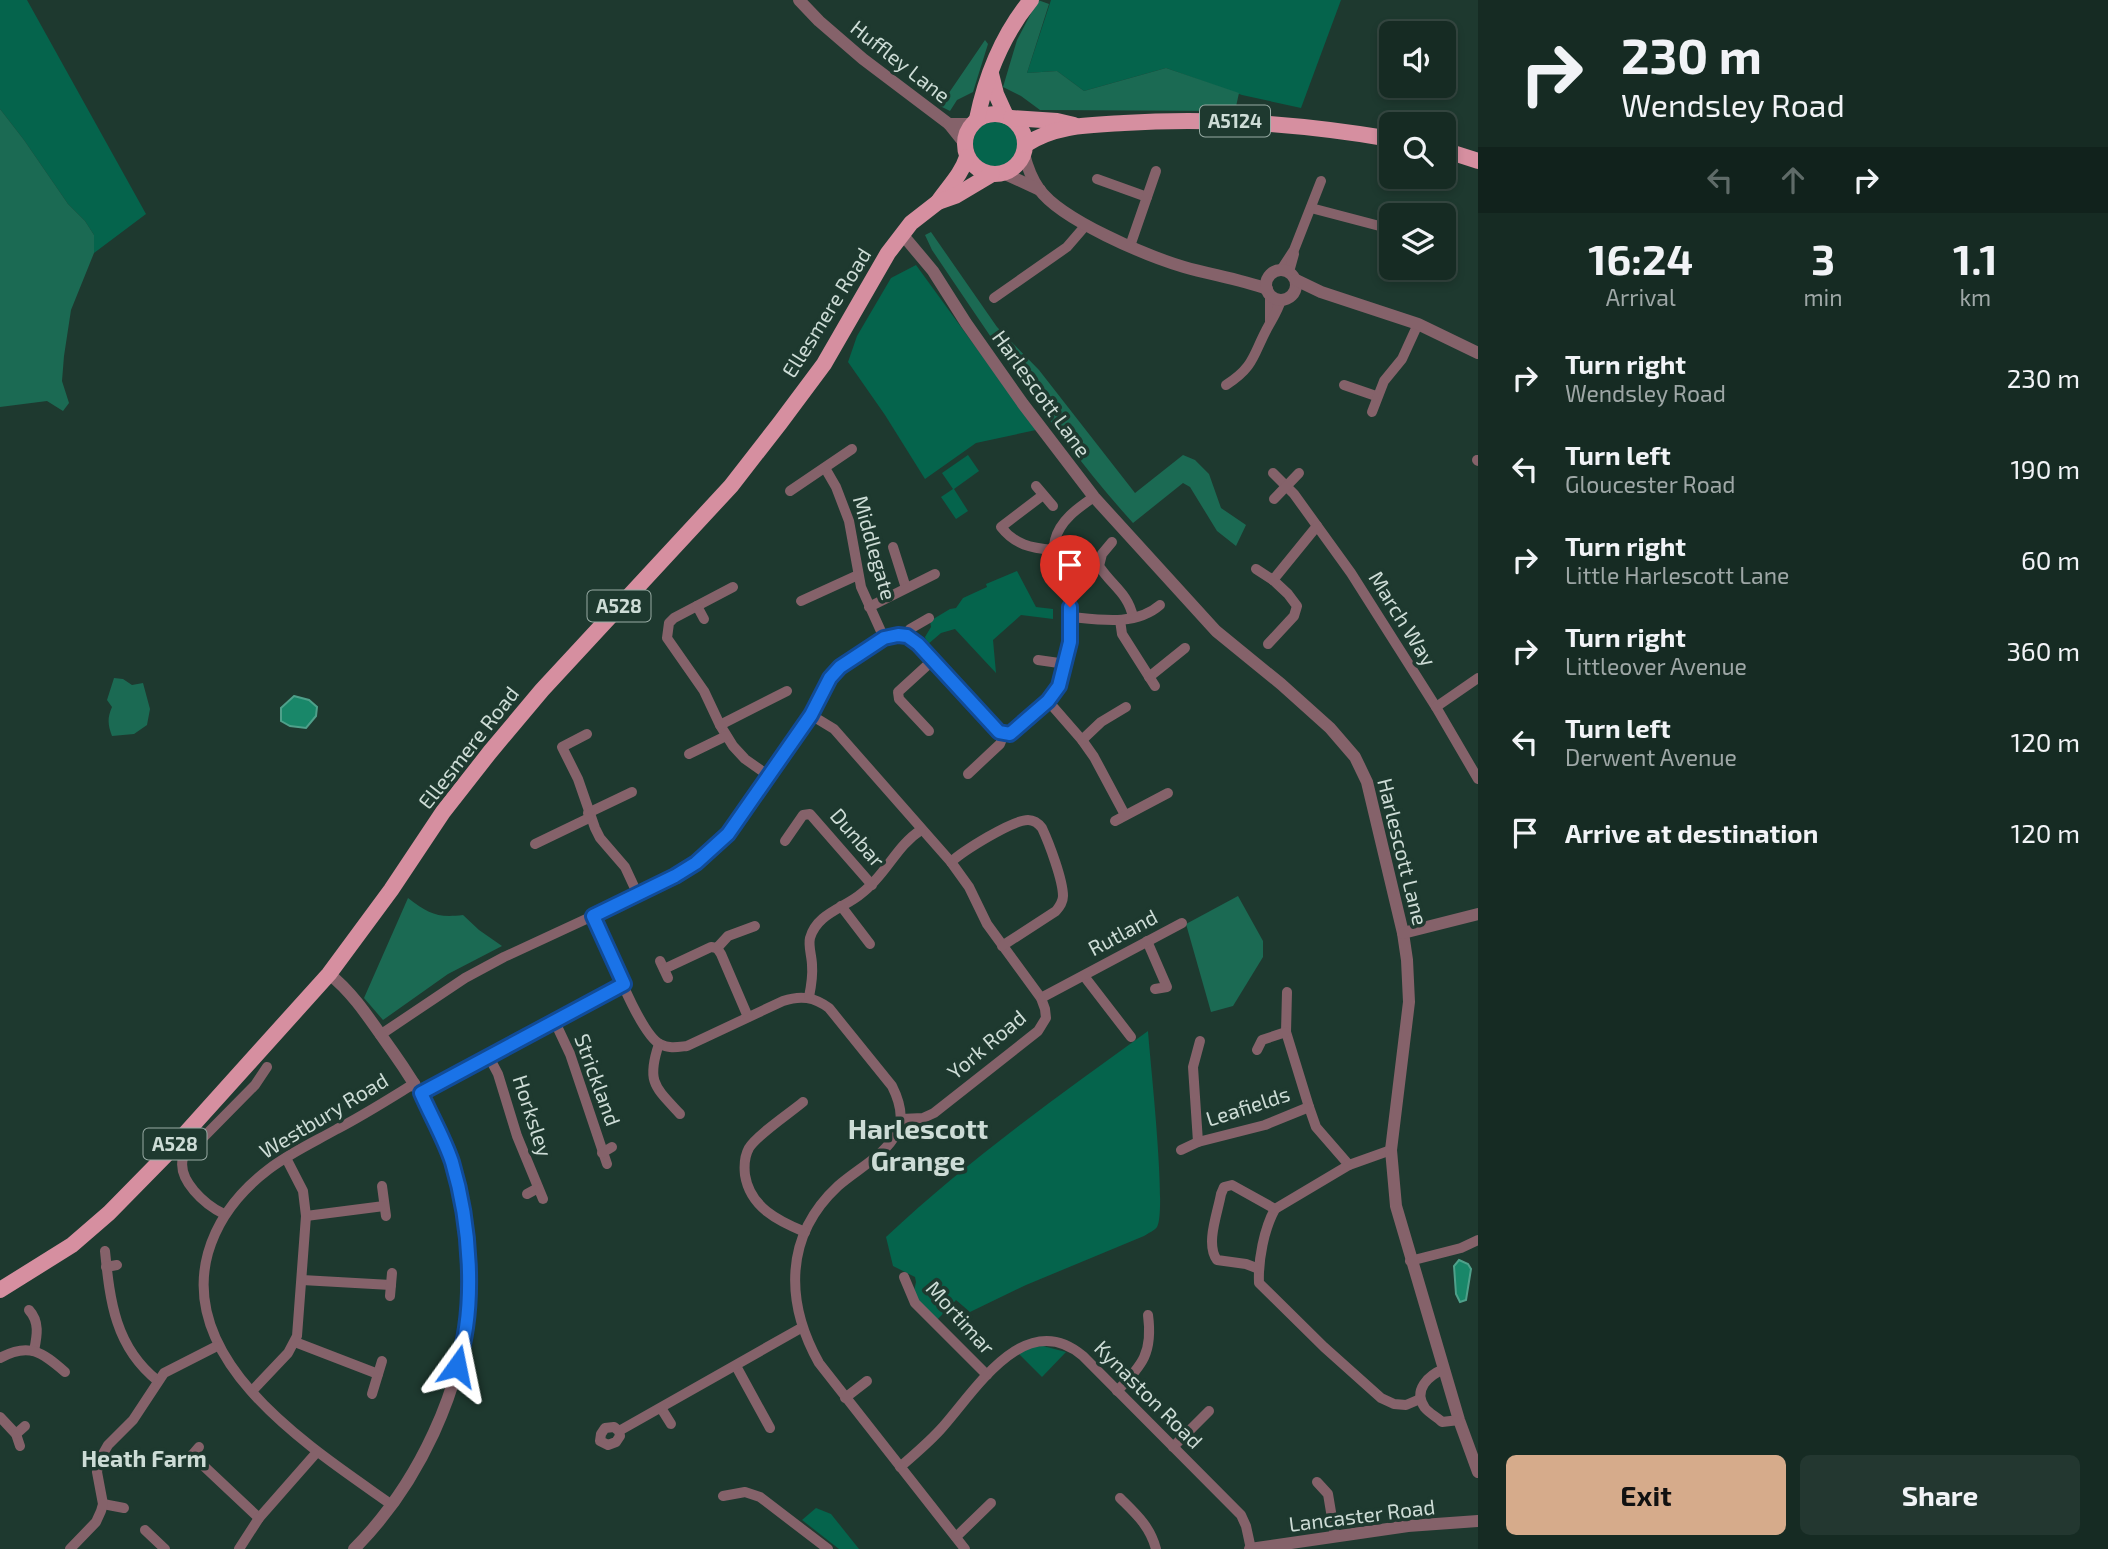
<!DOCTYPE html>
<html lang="en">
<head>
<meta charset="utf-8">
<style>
  :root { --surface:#162b23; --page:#233730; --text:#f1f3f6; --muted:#9ea7a6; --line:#354741; --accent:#d6ab8b }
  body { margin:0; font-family:"Exo 2",sans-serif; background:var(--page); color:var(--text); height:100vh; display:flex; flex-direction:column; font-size:26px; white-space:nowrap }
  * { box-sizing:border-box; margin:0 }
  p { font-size:23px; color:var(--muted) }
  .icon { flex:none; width:38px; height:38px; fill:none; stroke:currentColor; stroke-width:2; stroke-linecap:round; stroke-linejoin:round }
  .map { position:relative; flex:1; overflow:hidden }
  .details { display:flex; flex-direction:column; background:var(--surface); width:630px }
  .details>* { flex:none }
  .top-card { background:#162b23; color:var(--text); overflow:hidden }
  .fabs { position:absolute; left:1379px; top:21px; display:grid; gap:14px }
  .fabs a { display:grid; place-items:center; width:77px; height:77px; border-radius:10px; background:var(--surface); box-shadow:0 4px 10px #0003,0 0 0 2px var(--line); font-size:35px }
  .pin { position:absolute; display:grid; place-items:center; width:60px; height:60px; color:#fff; margin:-72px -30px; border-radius:50% 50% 50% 0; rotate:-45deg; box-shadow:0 0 7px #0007 }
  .pin .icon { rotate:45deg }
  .me { position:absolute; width:77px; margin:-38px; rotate:12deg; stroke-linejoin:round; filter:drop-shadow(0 0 5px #0008) }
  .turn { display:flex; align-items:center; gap:24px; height:147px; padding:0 28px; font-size:32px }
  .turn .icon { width:91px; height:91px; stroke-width:2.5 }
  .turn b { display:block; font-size:49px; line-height:60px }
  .lanes { display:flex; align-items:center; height:66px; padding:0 28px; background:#0003; justify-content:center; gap:35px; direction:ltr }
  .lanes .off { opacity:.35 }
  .eta { display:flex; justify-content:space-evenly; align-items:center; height:119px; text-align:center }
  .eta b { font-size:42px; font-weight:700; line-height:49px }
  .cta { display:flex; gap:14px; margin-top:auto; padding:14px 28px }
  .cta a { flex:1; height:80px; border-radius:10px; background:var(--accent); color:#111; font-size:28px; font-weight:700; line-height:80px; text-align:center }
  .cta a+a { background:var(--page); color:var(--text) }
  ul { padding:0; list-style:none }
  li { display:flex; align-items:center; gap:21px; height:91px; padding:0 28px }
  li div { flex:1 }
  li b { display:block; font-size:26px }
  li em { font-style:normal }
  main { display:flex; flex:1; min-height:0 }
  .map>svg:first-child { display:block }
  .green { fill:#05644c }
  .forest { fill:#1b6a53 }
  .water { fill:#198769; stroke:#4fa08a; stroke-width:2 }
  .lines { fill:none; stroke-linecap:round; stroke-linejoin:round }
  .minor { stroke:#85626a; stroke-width:10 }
  .tertiary { stroke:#85626a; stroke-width:12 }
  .primary { stroke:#d68fa0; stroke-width:16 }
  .route-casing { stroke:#114b97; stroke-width:18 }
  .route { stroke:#1a73e8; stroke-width:12 }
  .labels { text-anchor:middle; stroke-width:7; stroke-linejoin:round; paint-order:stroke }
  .shield { fill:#1e392f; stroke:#98aba4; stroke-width:2 }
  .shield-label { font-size:19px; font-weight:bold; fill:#cddcd6 }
  .street-label { font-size:21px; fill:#cddcd6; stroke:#1e392f }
  .neighbourhood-label { font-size:23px; font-weight:bold; fill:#cddcd6; stroke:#1e392f }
  .district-label { font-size:28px; font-weight:bold; fill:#cddcd6; stroke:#1e392f }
</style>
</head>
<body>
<main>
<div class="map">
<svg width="1478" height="1549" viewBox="0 0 1478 1549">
  <rect width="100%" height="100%" fill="#1e392f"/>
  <g class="green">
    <polygon points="0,0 27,0 146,214 94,253 94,235 85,221 68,204 24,140 0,109"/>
    <polygon points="1051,0 1341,0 1301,108 1242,95 1166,68 1084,91 1057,71 1027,73"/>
    <circle cx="996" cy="144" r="23"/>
    <polygon points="916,265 1036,430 976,443 925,479 885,415 848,362 857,336 891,278"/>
    <polygon points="968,455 979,471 954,489 968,511 956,519 941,497 953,489 942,473"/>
    <polygon points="1017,571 1036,607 1053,609 1053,619 1021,615 993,640 996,673 955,629 941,633 927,645 925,637 931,627 930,621 950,609 956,608 963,598 987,587 986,584"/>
    <path d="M1148 1031C1150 1060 1167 1211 1157 1227 1155 1230 1147 1234 1144 1236L1026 1285 970 1312 956 1300 937 1320 913 1295 916 1282 915 1277 893 1266 886 1237C967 1161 1058 1096 1148 1031Z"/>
    <polygon points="1043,1346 1066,1352 1042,1377 1018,1353 1030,1347"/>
    <polygon points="816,1508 831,1514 859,1549 839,1549 802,1520"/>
  </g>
  <g class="forest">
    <polygon points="1038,0 1049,4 1027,73 1057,71 1084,91 1166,68 1239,93 1235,111 1040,110 1021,96 1003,87 1017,40"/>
    <polygon points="985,40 988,44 973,92 957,100 950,111 940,106"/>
    <polygon points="0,109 24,140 68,204 85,221 94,235 94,253 71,310 64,356 62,381 69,403 63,411 47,401 0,407"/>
    <path d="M931 232 997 327 1039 370 1135 493 1183 455 1195 460 1209 474 1221 508 1246 525 1236 546 1217 531 1190 487 1183 483 1133 523C1058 440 995 343 932 250L925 235Z"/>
    <path d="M114 678 123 679 132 685 143 683 150 709 147 725 134 734 112 736C108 725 107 718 112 707L107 700Z"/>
    <polygon points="1238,896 1263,941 1263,957 1233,1006 1211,1012 1186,924"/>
    <path d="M408 898C429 914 437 918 463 915L479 930 502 946 448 974 383 1020 364 998Z"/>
  </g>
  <g class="water">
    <polygon points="294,696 309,700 317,707 316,716 306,728 290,726 281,721 281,708"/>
    <polygon points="1459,1260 1468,1264 1471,1269 1466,1300 1460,1302 1456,1294 1454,1266"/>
  </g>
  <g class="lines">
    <g class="minor">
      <polyline points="1097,179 1147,197"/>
      <polyline points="1311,208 1391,229"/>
      <polyline points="1130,246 1156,171"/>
      <polyline points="1281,270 1294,250 1321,181"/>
      <polyline points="1289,272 1294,254"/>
      <polyline points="1270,295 1270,322"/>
      <polyline points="994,298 1067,247 1086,225"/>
      <path d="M1226 385C1256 366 1253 353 1269 325 1274 316 1278 310 1281 300"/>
      <polyline points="1344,385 1376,396"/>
      <polyline points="1372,412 1384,381 1402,359 1418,324"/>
      <polyline points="1477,460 1478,461"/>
      <polyline points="825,468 836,487 849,521 861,587 884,638"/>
      <polyline points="1273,473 1294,494 1351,573 1436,707 1478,779"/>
      <polyline points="1036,486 1053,506"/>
      <polyline points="790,491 852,449"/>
      <path d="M1043 495 1001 527C1015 545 1031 548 1053 550"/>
      <polyline points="1274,499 1299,473"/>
      <path d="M1112 542 1102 554 1099 566C1112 586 1128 593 1133 617"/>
      <polyline points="893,547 906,588"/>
      <polyline points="1256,569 1273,580"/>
      <polyline points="733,587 674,618 669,623 667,638 704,691 720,725 733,746 745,759 769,776"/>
      <polyline points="801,601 858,575"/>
      <polyline points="697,606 704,619"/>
      <polyline points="869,607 935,574"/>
      <path d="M1071 617C1101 620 1136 626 1160 605"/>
      <polyline points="1120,620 1122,634 1155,686"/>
      <polyline points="907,636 918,644 999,732 1004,734"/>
      <polyline points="1268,644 1294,616 1297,606 1288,594 1273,580 1317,526"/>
      <polyline points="1038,660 1066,664"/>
      <polyline points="1149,677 1185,648"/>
      <polyline points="1048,701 1082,740 1094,757 1125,815"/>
      <polyline points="1436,707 1478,678"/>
      <polyline points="811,715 834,729 951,862 969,887 987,924 1041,998 1045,1009 1046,1018 1038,1031 934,1113 923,1118 901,1119"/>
      <polyline points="720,725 787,691"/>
      <polyline points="929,731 899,699 898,692 933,660"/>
      <polyline points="587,734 562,747 578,779 595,828 600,838 625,867 638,895"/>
      <polyline points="1082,740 1101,722 1126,707"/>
      <polyline points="689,754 726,736"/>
      <path d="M968 774 1000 744 1004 734C1018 732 1029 718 1038 709 1044 705 1050 700 1054 695 1071 672 1075 623 1068 596 1062 577 1050 560 1055 540 1060 520 1078 508 1094 497"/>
      <polyline points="588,813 632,792"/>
      <polyline points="1115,821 1168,793"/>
      <polyline points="785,841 803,815 810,814 872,885"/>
      <polyline points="535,844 589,818"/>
      <path d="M951 862C963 851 1012 820 1028 820 1034 820 1039 824 1042 828 1049 843 1063 880 1063 896 1063 902 1060 906 1056 911L1002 946"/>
      <polyline points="841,906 870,944"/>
      <path d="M593 916C605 941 639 1034 660 1044 669 1049 678 1047 687 1046L783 1001C801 995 814 997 829 1008L892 1086C899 1100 905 1117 897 1132 886 1155 857 1169 838 1186 784 1236 785 1302 819 1363L965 1549"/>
      <polyline points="1147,941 1167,987 1155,989"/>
      <polyline points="717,948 721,954 748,1017"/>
      <polyline points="660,961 668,978"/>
      <polyline points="664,969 711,947 717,948 728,936 755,926"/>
      <polyline points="1084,976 1131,1037"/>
      <polyline points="1287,992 1286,1032 1309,1107 1316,1127 1349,1165"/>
      <path d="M809 997C811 987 813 976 812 965 812 957 808 946 810 938 817 913 845 908 862 893 886 875 896 846 921 830"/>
      <polyline points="1041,998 1182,923"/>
      <polyline points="554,1020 570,1054 607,1164"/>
      <polyline points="380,1035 465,978 504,957 638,895 696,863 728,834 811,715 835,672 851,658 884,638 898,635 907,636 910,629 929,618"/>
      <path d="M659 1044C646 1082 655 1087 680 1114"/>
      <polyline points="1257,1050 1262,1040 1286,1032"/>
      <polyline points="489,1057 498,1074 517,1136 543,1199"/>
      <polyline points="421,1093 624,984"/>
      <path d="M803 1102C790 1113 757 1135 749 1148 744 1157 744 1166 745 1175 750 1207 778 1221 805 1232"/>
      <polyline points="1198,1142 1193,1067 1200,1041"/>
      <polyline points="1181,1150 1198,1142 1265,1125 1309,1107"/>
      <path d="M1391 1150 1349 1165 1275 1209C1264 1229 1258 1260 1259 1283L1324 1347 1381 1398 1394 1404 1406 1405 1420 1399"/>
      <polyline points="602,1153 612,1147"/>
      <polyline points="382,1186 386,1216"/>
      <polyline points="527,1194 538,1188"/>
      <path d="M224 1214C205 1205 177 1180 183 1158L255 1085 267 1067"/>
      <polyline points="306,1216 384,1206"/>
      <path d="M105 1251C110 1301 115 1347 158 1381"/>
      <polyline points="1410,1261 1461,1248 1478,1240"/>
      <polyline points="106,1267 117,1265"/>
      <path d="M1259 1269 1246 1264 1217 1260C1205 1244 1218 1212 1221 1194L1224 1187 1232 1185 1275 1209"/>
      <polyline points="904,1277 915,1303 987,1375"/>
      <polyline points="302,1280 391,1285"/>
      <polyline points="390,1296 392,1273"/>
      <path d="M29 1310C40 1322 37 1336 34 1351"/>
      <polyline points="295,1342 378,1374"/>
      <path d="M0 1358C29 1342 42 1352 65 1372"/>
      <polyline points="736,1366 770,1428"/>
      <path d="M1444 1369C1429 1375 1412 1390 1425 1408 1429 1413 1437 1417 1442 1422L1459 1420"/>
      <polyline points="252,1391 288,1353 297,1336 306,1216 303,1191 286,1158"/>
      <path d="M1117 1391C1143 1365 1153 1352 1148 1315"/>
      <polyline points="372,1394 382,1361"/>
      <polyline points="845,1398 867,1381"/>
      <polyline points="661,1408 671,1424"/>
      <polyline points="0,1417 16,1434 20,1446"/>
      <polyline points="619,1431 614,1427 605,1428 601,1434 600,1441 608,1445 616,1442 620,1436 619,1431 801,1328"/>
      <polyline points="16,1434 25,1426"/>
      <polyline points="1173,1447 1209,1411"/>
      <polyline points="192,1455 259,1518"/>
      <polyline points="187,1461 199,1447"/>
      <path d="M900 1467C914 1455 928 1443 940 1430 974 1393 1024 1306 1083 1356L1241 1515 1246 1526 1251 1549"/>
      <polyline points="1317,1482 1328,1494 1335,1536"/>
      <polyline points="723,1496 745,1492 760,1497 828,1549"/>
      <path d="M1120 1498C1136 1514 1150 1526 1156 1549"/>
      <polyline points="103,1504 124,1508"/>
      <path d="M392 1505C316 1451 177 1365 208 1253 218 1218 240 1191 269 1169 290 1153 314 1142 337 1129 364 1115 389 1099 415 1083"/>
      <polyline points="145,1530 165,1549"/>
      <polyline points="956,1537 991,1503"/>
      <polyline points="70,1549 96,1522 101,1511 103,1504 97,1472 99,1461 108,1445 133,1420 164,1373 217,1346"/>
      <polyline points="239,1549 259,1518 317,1452"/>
    </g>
    <g class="tertiary">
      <polyline points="799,0 819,21 863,59 949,124 965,144"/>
      <polyline points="949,124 972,124"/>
      <path d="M1024 154C1027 166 1031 178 1039 189 1061 220 1147 256 1184 267 1212 275 1240 279 1267 289"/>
      <polyline points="1003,173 1040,190"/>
      <polyline points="902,234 933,271 966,323 1023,404 1094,497 1216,631 1281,684 1330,728 1355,757 1367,782 1403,933 1407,960 1409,1002 1391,1150 1396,1206 1459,1420 1478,1472"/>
      <circle cx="1281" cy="285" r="15"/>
      <polyline points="1296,280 1321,292 1418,324 1478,353"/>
      <polyline points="1403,933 1478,914"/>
      <path d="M329 974C355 994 374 1026 393 1052 417 1086 438 1121 451 1160 459 1183 462 1208 465 1233 467 1254 469 1276 469 1297 464 1388 418 1485 354 1549"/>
      <polyline points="1250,1549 1408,1526 1478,1521"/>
    </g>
    <g class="primary">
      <polyline points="991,74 996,94 1006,116"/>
      <circle cx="995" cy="144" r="30"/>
      <polyline points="1011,118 1057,121 1074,125"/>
      <path d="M977 119C986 76 1003 34 1031 0"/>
      <path d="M1025 145C1054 125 1090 125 1124 123 1214 117 1302 124 1391 139"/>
      <polyline points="1444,150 1478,161"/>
      <path d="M938 202C949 186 961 175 967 157"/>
      <polyline points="0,1290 72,1245 109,1213 165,1156 329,974 391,890 443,812 490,752 542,690 731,486 780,423 824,364 888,253 911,223 938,202 955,196 992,174"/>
    </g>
  </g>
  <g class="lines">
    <defs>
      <path id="route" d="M457 1366C477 1307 470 1222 452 1162 444 1138 431 1116 421 1093L624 984 593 916 675 876 696 863 728 834 811 715 830 678 840 667 884 638 898 635 907 636 918 644 999 732 1010 734 1048 701 1059 686 1070 642V607"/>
    </defs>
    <use href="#route" class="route-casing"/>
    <use href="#route" class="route"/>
  </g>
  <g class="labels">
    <g class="shield">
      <rect x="1200" y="105.5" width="70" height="31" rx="5"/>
      <rect x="587.5" y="590.5" width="63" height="31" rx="5"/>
      <rect x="143.5" y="1128.5" width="63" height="31" rx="5"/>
    </g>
    <g class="shield-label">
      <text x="1235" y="128">A5124</text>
      <text x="619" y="613">A528</text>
      <text x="175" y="1151">A528</text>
    </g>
    <g class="street-label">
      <text transform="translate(900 62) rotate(38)" y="7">Huffley Lane</text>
      <text transform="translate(827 313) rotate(-58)" y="7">Ellesmere Road</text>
      <text transform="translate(1041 394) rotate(54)" y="7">Harlescott Lane</text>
      <text transform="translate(874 548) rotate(74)" y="7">Middlegate</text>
      <text transform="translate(1402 619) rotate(58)" y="7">March Way</text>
      <text transform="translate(469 748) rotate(-52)" y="7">Ellesmere Road</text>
      <text transform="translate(857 838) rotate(49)" y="7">Dunbar</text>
      <text transform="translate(1402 852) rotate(76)" y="7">Harlescott Lane</text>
      <text transform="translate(1123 933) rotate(-28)" y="7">Rutland</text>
      <text transform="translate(987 1045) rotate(-40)" y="7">York Road</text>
      <text transform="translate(597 1080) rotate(70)" y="7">Strickland</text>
      <text transform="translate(1248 1107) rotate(-18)" y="7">Leafields</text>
      <text transform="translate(324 1116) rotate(-31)" y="7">Westbury Road</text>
      <text transform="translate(532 1116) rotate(72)" y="7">Horksley</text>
      <text transform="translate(960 1318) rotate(48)" y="7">Mortimar</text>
      <text transform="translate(1148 1395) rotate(45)" y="7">Kynaston Road</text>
      <text transform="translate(1362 1516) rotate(-7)" y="7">Lancaster Road</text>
    </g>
    <g class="neighbourhood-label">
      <text x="144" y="1467">Heath Farm</text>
    </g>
    <g class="district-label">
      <text x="918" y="1139">Harlescott<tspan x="918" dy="32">Grange</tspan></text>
    </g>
  </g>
</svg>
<div class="fabs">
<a><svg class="icon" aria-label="sound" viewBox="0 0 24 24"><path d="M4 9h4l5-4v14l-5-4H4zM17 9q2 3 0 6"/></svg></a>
<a><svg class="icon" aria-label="search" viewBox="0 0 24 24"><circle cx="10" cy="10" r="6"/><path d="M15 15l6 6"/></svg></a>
<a><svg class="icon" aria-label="layers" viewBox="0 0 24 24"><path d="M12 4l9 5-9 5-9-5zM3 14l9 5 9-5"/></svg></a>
</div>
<div class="pin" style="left:1070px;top:607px;background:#d93025"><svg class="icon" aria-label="arrive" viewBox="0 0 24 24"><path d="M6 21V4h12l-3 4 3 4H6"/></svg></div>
<svg class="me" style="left:457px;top:1366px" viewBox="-20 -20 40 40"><path d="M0-17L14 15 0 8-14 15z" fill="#1a73e8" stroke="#fff" stroke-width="4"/></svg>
</div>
<section class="details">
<div class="top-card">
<div class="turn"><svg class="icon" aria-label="right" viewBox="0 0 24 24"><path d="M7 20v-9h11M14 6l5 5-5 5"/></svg><div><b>230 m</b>Wendsley Road</div></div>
<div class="lanes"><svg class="icon off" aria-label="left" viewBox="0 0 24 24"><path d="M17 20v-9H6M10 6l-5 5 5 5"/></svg><svg class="icon off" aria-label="ahead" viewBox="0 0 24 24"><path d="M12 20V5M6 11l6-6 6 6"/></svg><svg class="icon" aria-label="right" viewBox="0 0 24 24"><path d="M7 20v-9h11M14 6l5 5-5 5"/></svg></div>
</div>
<div class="eta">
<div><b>16:24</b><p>Arrival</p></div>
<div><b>3</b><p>min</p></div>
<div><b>1.1</b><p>km</p></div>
</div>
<ul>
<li><svg class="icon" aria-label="right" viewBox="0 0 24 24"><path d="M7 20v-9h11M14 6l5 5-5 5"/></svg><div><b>Turn right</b><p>Wendsley Road</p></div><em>230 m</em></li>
<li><svg class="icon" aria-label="left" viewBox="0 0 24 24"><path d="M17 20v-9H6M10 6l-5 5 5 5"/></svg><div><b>Turn left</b><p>Gloucester Road</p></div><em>190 m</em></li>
<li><svg class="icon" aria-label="right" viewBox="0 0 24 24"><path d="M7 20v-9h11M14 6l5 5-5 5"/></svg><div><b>Turn right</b><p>Little Harlescott Lane</p></div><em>60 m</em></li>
<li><svg class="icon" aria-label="right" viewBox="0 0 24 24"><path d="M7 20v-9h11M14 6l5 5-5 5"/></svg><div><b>Turn right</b><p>Littleover Avenue</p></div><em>360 m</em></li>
<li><svg class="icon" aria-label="left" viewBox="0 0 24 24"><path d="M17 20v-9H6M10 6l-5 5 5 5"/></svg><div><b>Turn left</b><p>Derwent Avenue</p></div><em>120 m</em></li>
<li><svg class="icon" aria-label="arrive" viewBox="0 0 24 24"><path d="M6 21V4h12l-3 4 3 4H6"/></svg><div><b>Arrive at destination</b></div><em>120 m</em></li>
</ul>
<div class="cta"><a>Exit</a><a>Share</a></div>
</section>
</main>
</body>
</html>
